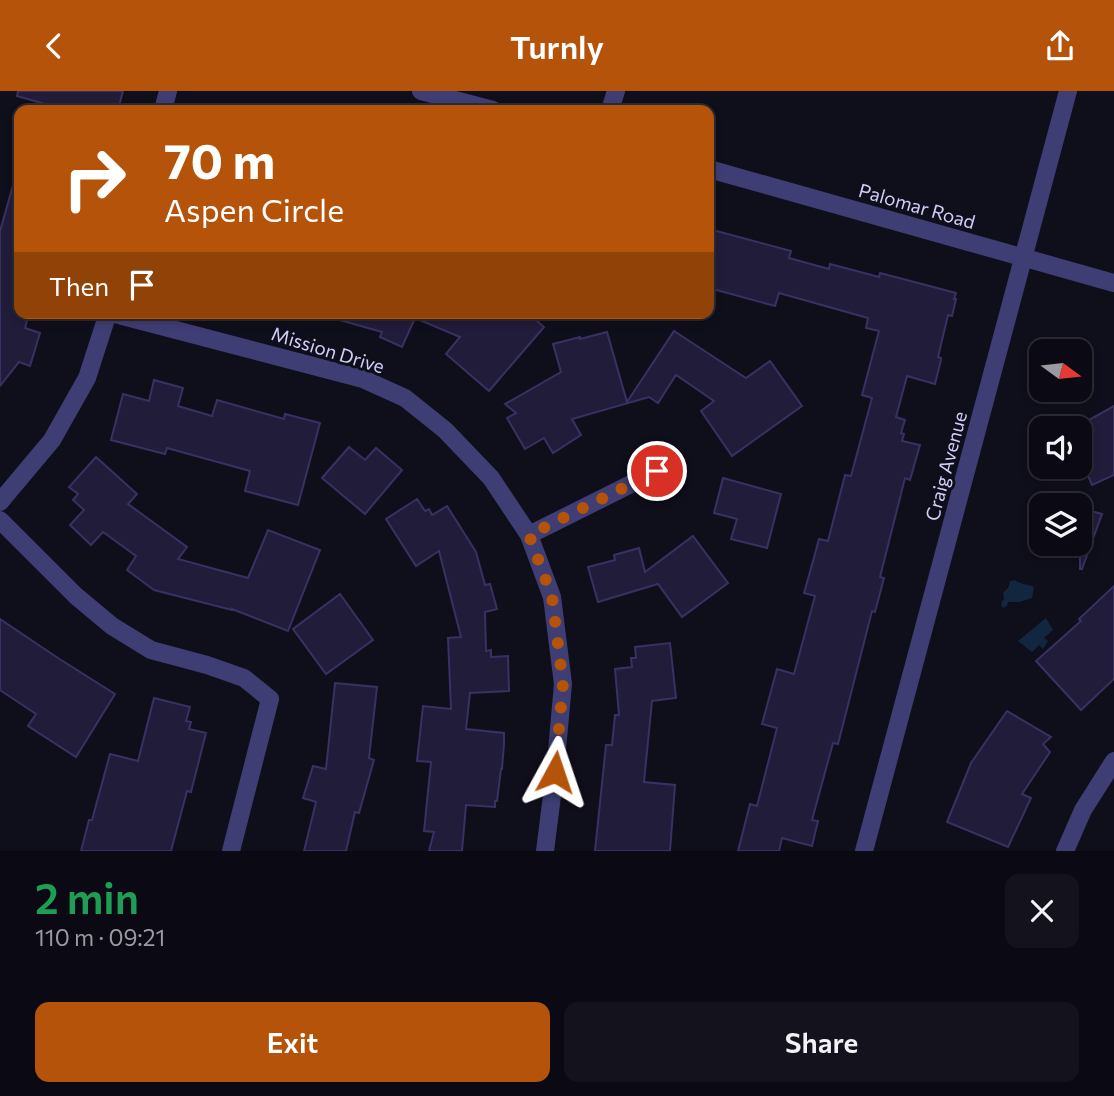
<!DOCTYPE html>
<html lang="en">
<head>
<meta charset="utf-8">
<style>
  :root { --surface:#0b0a14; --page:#14131d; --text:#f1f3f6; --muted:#9a9aa0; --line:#2b2b34; --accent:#b45309 }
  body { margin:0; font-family:Commissioner,sans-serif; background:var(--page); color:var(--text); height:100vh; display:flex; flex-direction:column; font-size:26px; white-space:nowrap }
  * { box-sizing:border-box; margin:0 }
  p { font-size:23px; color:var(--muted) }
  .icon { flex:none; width:38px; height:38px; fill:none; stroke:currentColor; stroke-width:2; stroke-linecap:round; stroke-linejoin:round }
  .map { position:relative; height:760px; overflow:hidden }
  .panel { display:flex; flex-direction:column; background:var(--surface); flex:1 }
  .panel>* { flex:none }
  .top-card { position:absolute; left:14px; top:14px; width:700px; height:214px; border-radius:14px; box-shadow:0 4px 10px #0003,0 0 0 2px var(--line); background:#b45309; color:#fff; overflow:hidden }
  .needle { width:46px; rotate:105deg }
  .buttons { position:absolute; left:1029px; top:248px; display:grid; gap:14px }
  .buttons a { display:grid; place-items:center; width:63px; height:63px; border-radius:14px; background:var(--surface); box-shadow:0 4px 10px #0003,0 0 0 2px var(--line); font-size:35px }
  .pin { position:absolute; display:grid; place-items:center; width:60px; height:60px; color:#fff; margin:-30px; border:4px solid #fff; border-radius:50%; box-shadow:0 2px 7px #0007 }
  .me { position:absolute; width:77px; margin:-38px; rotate:5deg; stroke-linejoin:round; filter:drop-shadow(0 0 5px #0008) }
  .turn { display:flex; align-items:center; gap:24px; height:147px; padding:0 35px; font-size:32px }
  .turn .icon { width:91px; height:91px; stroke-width:2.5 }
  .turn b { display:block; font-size:49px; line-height:60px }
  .then { display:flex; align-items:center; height:66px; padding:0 35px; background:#0003; gap:14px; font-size:26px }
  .round { display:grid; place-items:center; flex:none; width:74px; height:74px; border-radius:14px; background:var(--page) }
  .summary { display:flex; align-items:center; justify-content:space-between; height:119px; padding:0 35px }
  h1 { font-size:42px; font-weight:600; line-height:52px; color:#1e9e55 }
  .action { display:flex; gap:14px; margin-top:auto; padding:14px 35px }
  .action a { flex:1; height:80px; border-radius:14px; background:var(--accent); color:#fff; font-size:28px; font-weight:600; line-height:80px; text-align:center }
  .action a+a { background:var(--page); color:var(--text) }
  header { display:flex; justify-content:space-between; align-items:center; height:91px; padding:0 35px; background:var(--accent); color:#fff; font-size:32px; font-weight:600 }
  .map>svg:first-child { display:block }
  .water { fill:#13263f }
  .building { fill:#211c3a; stroke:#393163; stroke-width:2 }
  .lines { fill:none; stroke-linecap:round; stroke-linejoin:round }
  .minor { stroke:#3e3e75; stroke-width:18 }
  .route { stroke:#b45309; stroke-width:12; stroke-dasharray:0 21.6 }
  .labels { text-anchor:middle; stroke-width:6; stroke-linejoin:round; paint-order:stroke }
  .street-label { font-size:19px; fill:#d1cef9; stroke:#0f0e1b }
</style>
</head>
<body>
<header><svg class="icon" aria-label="back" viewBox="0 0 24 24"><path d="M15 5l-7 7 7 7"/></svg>Turnly<svg class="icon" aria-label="share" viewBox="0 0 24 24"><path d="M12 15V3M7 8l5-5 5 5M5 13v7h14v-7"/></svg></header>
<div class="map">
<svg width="1114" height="760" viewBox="0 0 1114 760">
  <rect width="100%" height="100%" fill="#0f0e1b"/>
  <g class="water">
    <path d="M1015 489C1021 494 1027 493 1034 496L1032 507 1020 511H1008L1007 515 1003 517 1001 514 1002 510 1004 508 1003 502 1008 497 1010 490Z"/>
    <polygon points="1046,527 1053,539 1044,547 1048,550 1043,558 1039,554 1032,561 1018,550"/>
  </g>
  <g class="building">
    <polygon points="18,0 123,0 118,19 66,19 17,5"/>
    <polygon points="14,91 19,92 19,222 29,223 25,237 40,242 30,275 19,271 0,295 0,140"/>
    <polygon points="709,138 791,160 789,167 829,178 830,173 879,186 880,182 956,202 954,208 956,208 952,225 948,224 938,266 941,267 941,269 935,293 907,285 896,326 905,329 901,342 904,343 902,350 920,354 910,389 905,387 880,486 884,487 875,521 872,520 838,653 833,652 812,729 818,730 812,755 782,747 779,760 738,760 750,713 757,715 777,637 762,633 777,578 794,583 815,505 804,502 815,463 819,448 828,450 845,384 851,385 872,307 862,304 879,240 866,237 868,227 779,202 775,215 709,197"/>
    <polygon points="336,222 528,222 544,236 489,300 446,263 460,246 415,227 402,256 380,246 382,241 336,228"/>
    <polygon points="674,240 746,287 770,270 802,315 732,365 701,320 714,310 676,284 658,312 649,306 572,328 581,344 553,362 544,347 525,358 507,327 516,322 505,313 561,281 553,253 580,246 580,248 607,241 627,311"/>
    <polygon points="154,289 183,297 178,315 212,325 217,309 284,328 285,323 320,332 298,414 245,400 250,380 167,357 165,363 111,349 123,303 149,310"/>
    <polygon points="1114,315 1114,384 1092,394 1080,366 1080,334"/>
    <polygon points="349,356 365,369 376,357 402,379 365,423 322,387"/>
    <polygon points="96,366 137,403 128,413 187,456 178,468 248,487 268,439 320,459 288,540 232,518 232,519 154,499 127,479 136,465 103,441 91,454 70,434 84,419 73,409 78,403 69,396"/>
    <polygon points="723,387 781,403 767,457 731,448 737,428 714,422"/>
    <polygon points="417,408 425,420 429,418 432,424 447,415 476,461 485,494 490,493 497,518 485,521 486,560 491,559 491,566 508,565 509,600 470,602 466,638 504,642 504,653 502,678 501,678 497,710 495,710 495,716 466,714 462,760 429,760 434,741 424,740 431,671 417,670 423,615 451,618 448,547 461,546 439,460 416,475 386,428"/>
    <polygon points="1080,417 1102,423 1082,478 1080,478"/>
    <polygon points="693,445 728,492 682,526 658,493 598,511 588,476 615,469 614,464 639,457 645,481"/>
    <polygon points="1114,495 1114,588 1081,619 1036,570 1081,530 1079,528"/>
    <polygon points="340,503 373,549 326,583 293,538"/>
    <polygon points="0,528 58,567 115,603 76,666 28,635 36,623 0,599"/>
    <polygon points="670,552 676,607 652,610 644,691 675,694 670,760 595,760 606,654 612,654 615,624 619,624 615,578 632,576 631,567 636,567 635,556"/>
    <polygon points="335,592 377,596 369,667 374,669 359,722 355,721 346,760 304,760 316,711 303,707 313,675 326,678"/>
    <polygon points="154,607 190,616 186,630 191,631 189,638 206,642 191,701 187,700 171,760 81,760 89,729 92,729 110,663 138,670"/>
    <polygon points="1007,620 1051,646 1043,653 1050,661 1022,703 1031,707 1008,756 947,731 971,672"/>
  </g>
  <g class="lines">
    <g class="minor">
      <polyline points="421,0 493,19"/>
      <polyline points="163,19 168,0"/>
      <polyline points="610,19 616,0"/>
      <polyline points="709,78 1114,192"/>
      <polyline points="111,222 363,288 405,307 445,339 491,387 529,444 552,506 563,593 555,681 545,760"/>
      <polyline points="0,411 52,349 87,287 108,222"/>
      <polyline points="0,429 76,505 112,535 151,559 207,574 244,587 270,608 231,760"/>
      <polyline points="529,444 657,380"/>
      <polyline points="864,760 1068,0"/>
      <polyline points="1065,760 1083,719 1114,670"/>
    </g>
  </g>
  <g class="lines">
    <polyline class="route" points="555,681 563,593 552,506 529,444 657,380"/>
  </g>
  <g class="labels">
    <g class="street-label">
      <text transform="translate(917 115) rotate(16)" y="7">Palomar Road</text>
      <text transform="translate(328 259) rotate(17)" y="7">Mission Drive</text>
      <text transform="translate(946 375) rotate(-75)" y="7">Craig Avenue</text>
    </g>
  </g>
</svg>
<div class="buttons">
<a><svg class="needle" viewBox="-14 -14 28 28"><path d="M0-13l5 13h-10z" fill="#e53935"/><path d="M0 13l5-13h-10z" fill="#9a9aa0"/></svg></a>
<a><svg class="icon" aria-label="sound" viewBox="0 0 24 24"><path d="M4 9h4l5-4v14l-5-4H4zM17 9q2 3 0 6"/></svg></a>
<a><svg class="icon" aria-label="layers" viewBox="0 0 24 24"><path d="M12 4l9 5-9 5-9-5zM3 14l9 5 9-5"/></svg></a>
</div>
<div class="pin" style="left:657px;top:380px;background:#d93025"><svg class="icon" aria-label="arrive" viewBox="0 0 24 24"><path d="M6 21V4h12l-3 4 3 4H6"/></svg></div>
<svg class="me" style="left:555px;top:681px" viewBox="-20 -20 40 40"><path d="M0-17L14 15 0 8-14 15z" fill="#b45309" stroke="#fff" stroke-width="4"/></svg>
<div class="top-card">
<div class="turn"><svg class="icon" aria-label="right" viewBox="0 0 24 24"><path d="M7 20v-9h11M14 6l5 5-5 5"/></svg><div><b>70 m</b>Aspen Circle</div></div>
<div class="then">Then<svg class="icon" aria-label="arrive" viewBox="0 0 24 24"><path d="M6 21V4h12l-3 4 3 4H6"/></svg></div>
</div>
</div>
<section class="panel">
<div class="summary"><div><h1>2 min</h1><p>110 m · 09:21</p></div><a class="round"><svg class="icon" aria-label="close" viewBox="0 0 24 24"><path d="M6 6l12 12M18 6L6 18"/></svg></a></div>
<div class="action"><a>Exit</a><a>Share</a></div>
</section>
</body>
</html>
